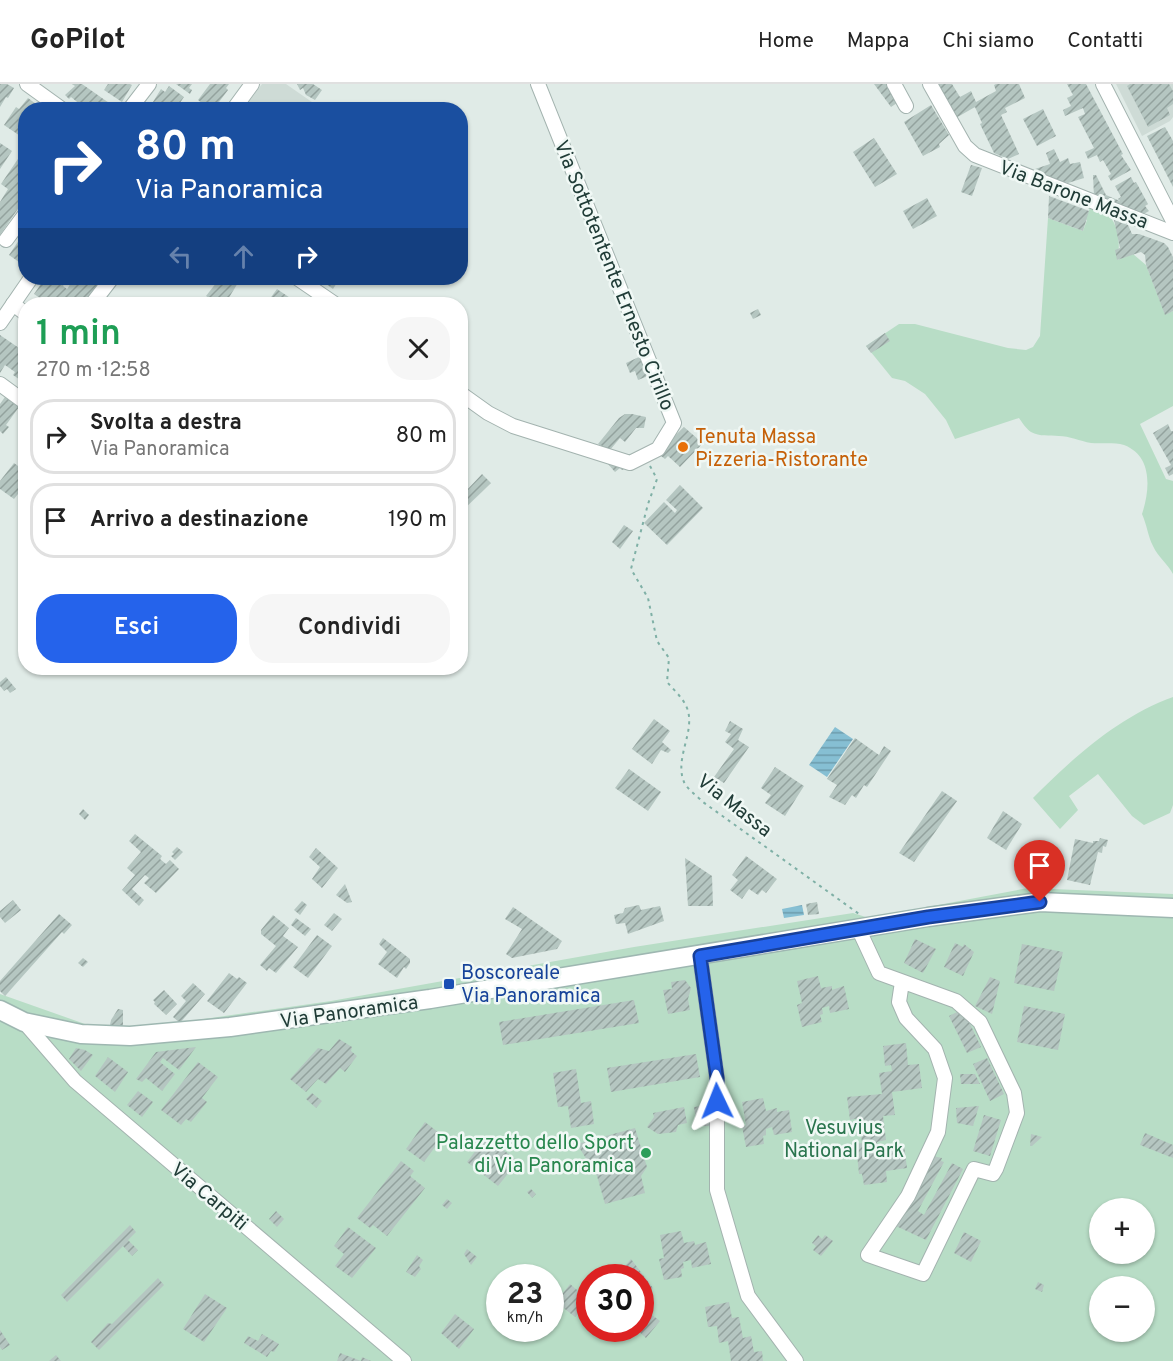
<!DOCTYPE html>
<html lang="it">
<head>
<meta charset="utf-8">
<style>
  :root { --surface:#fff; --page:#f6f6f6; --text:#222; --muted:#767676; --line:#e0e0e0; --accent:#2563eb }
  body { margin:0; font-family:Overpass,sans-serif; background:var(--page); color:var(--text); height:100vh; display:flex; flex-direction:column; font-size:22px; white-space:nowrap }
  * { box-sizing:border-box; margin:0 }
  p { font-size:20px; color:var(--muted) }
  .icon { flex:none; width:33px; height:33px; fill:none; stroke:currentColor; stroke-width:2; stroke-linecap:round; stroke-linejoin:round }
  .map { position:relative; flex:1; overflow:hidden }
  .panel { position:absolute; left:18px; top:213px; width:450px; height:378px; display:flex; flex-direction:column; background:var(--surface); border-radius:24px; box-shadow:0 2px 4px #0004 }
  .panel>* { flex:none }
  .top-card { position:absolute; left:18px; top:18px; width:450px; height:183px; border-radius:24px; box-shadow:0 2px 4px #0004; background:#1a4fa0; color:#fff; overflow:hidden }
  .fabs { position:absolute; left:1089px; top:1114px; display:grid; gap:12px }
  .fabs a { display:grid; place-items:center; width:66px; height:66px; border-radius:50%; background:var(--surface); box-shadow:0 2px 4px #0004; font-size:30px }
  .speed { position:absolute; left:486px; top:1180px; display:flex; gap:12px; font-size:30px; font-weight:700; text-align:center }
  .speed>* { display:grid; place-content:center; width:78px; height:78px; border-radius:50%; background:var(--surface); box-shadow:0 2px 4px #0004; line-height:1 }
  .speed small { font-size:15px; font-weight:400 }
  .speed .limit { border:9px solid #d22; background:#fff; color:#111 }
  .pin { position:absolute; display:grid; place-items:center; width:51px; height:51px; color:#fff; margin:-62px -26px; border-radius:50% 50% 50% 0; rotate:-45deg; box-shadow:0 0 6px #0007 }
  .pin .icon { rotate:45deg }
  .me { position:absolute; width:66px; margin:-33px; rotate:358deg; stroke-linejoin:round; filter:drop-shadow(0 0 4px #0008) }
  .turn { display:flex; align-items:center; gap:21px; height:126px; padding:0 18px; font-size:27px }
  .turn .icon { width:78px; height:78px; stroke-width:2.5 }
  .turn b { display:block; font-size:42px; line-height:51px }
  .lanes { display:flex; align-items:center; height:57px; padding:0 18px; background:#0003; justify-content:center; gap:30px; direction:ltr }
  .lanes .off { opacity:.35 }
  .round { display:grid; place-items:center; flex:none; width:63px; height:63px; border-radius:24px; background:var(--page) }
  .head { display:flex; align-items:center; justify-content:space-between; height:102px; padding:0 18px }
  h1 { font-size:36px; font-weight:600; line-height:45px; color:#1e9e55 }
  .button { display:flex; gap:12px; margin-top:auto; padding:12px 18px }
  .button a { flex:1; height:69px; border-radius:24px; background:var(--accent); color:#fff; font-size:24px; font-weight:600; line-height:69px; text-align:center }
  .button a+a { background:var(--page); color:var(--text) }
  ul { padding:0; list-style:none }
  li { display:flex; align-items:center; gap:18px; height:75px; margin:0 12px 9px; padding:0 6px; border:3px solid var(--line); border-radius:24px }
  li div { flex:1 }
  li b { display:block; font-size:22px }
  li em { font-style:normal }
  header { display:flex; align-items:center; gap:36px; box-sizing:border-box; height:84px; padding:0 30px; background:var(--surface); border-bottom:2px solid var(--line) }
  header strong { font-size:28px }
  nav { display:flex; gap:33px; margin-inline-start:auto; font-size:21px }
  .map>svg:first-child { display:block }
  .built { fill:#cedbd6 }
  .green { fill:#b8ddc6; fill-rule:evenodd }
  .water { fill:url(#water-rules) }
  .building { fill:url(#building-hatch) }
  .lines { fill:none; stroke-linecap:round; stroke-linejoin:round }
  .street-casing { stroke:#a3b3af; stroke-width:16 }
  .secondary-casing { stroke:#9eb7b1; stroke-width:21 }
  .path { stroke:#7fb0a6; stroke-width:2; stroke-dasharray:3 4.5; stroke-linecap:butt }
  .street { stroke:#fff; stroke-width:14 }
  .secondary { stroke:#fff; stroke-width:18 }
  .route-casing { stroke:#184099; stroke-width:15 }
  .route { stroke:#2563eb; stroke-width:10 }
  .food-dot { fill:#e8710a; stroke:#f0f8f5; stroke-width:2 }
  .transit-dot { fill:#1a4fb4; stroke:#f0f8f5; stroke-width:2 }
  .leisure-dot { fill:#2e9e5b; stroke:#f0f8f5; stroke-width:2 }
  .labels { text-anchor:middle; stroke-width:5; stroke-linejoin:round; paint-order:stroke }
  .street-label { font-size:20px; fill:#203c37; stroke:#f0f8f5 }
  .food-label { font-size:20px; fill:#c56008; stroke:#f0f8f5; text-anchor:start }
  .transit-label { font-size:20px; fill:#164399; stroke:#f0f8f5; text-anchor:start }
  .park-label { font-size:20px; fill:#29744d; stroke:#f0f8f5 }
  .leisure-label { font-size:20px; fill:#27864d; stroke:#f0f8f5; text-anchor:end }
</style>
</head>
<body>
<header>
<strong>GoPilot</strong>
<nav><a>Home</a><a>Mappa</a><a>Chi siamo</a><a>Contatti</a></nav>
</header>
<div class="map">
<svg width="1173" height="1277" viewBox="0 0 1173 1277">
  <defs>
    <pattern id="water-rules" width="6" height="5" patternUnits="userSpaceOnUse" patternTransform="scale(1.5)"><rect width="6" height="5" fill="#86bfd3"/><path d="M0 2.5h6" fill="none" stroke="#6d9cac"/></pattern>
    <pattern id="building-hatch" width="6" height="6" patternUnits="userSpaceOnUse" patternTransform="scale(1.5)"><rect width="6" height="6" fill="#b5c6c1"/><path d="M-1 1l2-2M0 6l6-6M5 7l2-2" fill="none" stroke="#93a29e"/></pattern>
  </defs>
  <rect width="100%" height="100%" fill="#e0ebe7"/>
  <g class="built">
    <polygon points="262,0 286,0 322,25 243,25"/>
    <polygon points="1116,0 1173,0 1173,33 1170,37 1142,52"/>
  </g>
  <g class="green">
    <path d="M1090 124C1095 125 1101 127 1105 129 1119 137 1121 161 1117 176L1133 170 1146 181 1165 230 1173 227V322L1140 340 1166 395 1173 397V490C1167 479 1158 473 1153 462 1148 453 1147 441 1142 430 1150 406 1153 372 1124 361 1114 358 1101 360 1091 359 1080 357 1069 352 1059 352 1049 351 1040 353 1031 348 1026 345 1022 338 1019 334L955 355 946 336 925 310 905 297 892 294 866 262 899 240H915L1008 264 1026 266 1033 263 1040 252 1048 134 1083 147 1087 136 1085 135Z"/>
    <path d="M1173 613V721L1170 729 1144 741 1132 732 1098 690 1069 712 1078 726 1060 745 1033 714C1074 673 1118 633 1173 613Z"/>
    <path d="M1028 804 1173 810V1277H0V910L85 940 133 945 331 917 634 863 853 829 869 834ZM1100 1125H1144V1170H1100ZM500 1194H550V1245H500ZM590 1194H640V1245H590ZM1100 1203H1144V1248H1100Z"/>
  </g>
  <g class="water">
    <polygon points="835,643 853,655 827,693 809,681"/>
    <polygon points="802,821 804,831 784,834 782,825"/>
  </g>
  <g class="building">
    <polygon points="0,0 7,0 14,4 8,14 6,13 0,23"/>
    <polygon points="72,0 82,0 112,21 109,26 87,26 71,13 69,15 65,11 75,2"/>
    <polygon points="108,0 130,0 132,1 122,18 104,6"/>
    <polygon points="176,0 192,0 189,4 192,6 190,10"/>
    <polygon points="210,0 229,0 226,4 228,6 213,26 210,26 198,16"/>
    <polygon points="297,0 313,0 322,6 315,16 306,11 303,4 300,6"/>
    <polygon points="874,0 892,0 900,17 891,23"/>
    <polygon points="935,0 952,0 960,13 971,7 976,18 996,7 994,1 996,0 1019,0 1025,14 1005,24 1007,28 1001,31 1019,70 1008,75 994,69 980,40 982,39 975,23 954,35"/>
    <polygon points="1067,0 1086,0 1123,70 1121,71 1131,86 1111,97 1108,92 1111,90 1103,76 1100,78 1097,71 1088,75 1085,68 1094,64 1078,33 1085,30 1083,24 1065,32 1063,26 1071,22 1067,14 1073,11"/>
    <polygon points="1130,0 1169,0 1173,7 1173,20 1167,24 1170,31 1148,43 1127,2"/>
    <polygon points="169,2 184,13 175,26 148,26 161,5 165,8"/>
    <polygon points="28,14 44,26 26,26 26,56 4,41 16,23 19,25"/>
    <polygon points="931,21 949,51 939,60 940,63 923,72 904,38"/>
    <polygon points="1043,25 1056,52 1037,62 1023,35"/>
    <polygon points="1165,43 1173,57 1173,103 1147,52"/>
    <polygon points="874,54 897,90 875,103 853,68"/>
    <polygon points="0,59 12,67 0,85"/>
    <polygon points="26,63 26,113 0,151 0,118 8,105 1,100"/>
    <polygon points="1054,65 1060,78 1068,74 1070,80 1080,78 1084,94 1068,99 1065,98 1066,102 1038,92 1035,85 1050,80 1046,69"/>
    <polygon points="971,81 982,84 972,112 961,108"/>
    <polygon points="1093,91 1096,91 1106,111 1120,117 1118,115 1121,113 1115,102 1131,93 1134,99 1136,98 1148,120 1145,122 1149,127 1142,131 1094,113"/>
    <polygon points="1049,112 1089,127 1083,147 1048,134"/>
    <polygon points="927,114 937,132 913,145 903,127"/>
    <polygon points="1114,136 1128,141 1132,150 1139,150 1164,159 1168,163 1173,173 1173,227 1165,231 1146,181 1145,171 1141,168 1117,176 1115,166 1120,164"/>
    <polygon points="26,146 26,183 9,171"/>
    <polygon points="45,194 56,194 65,199 63,202 67,205 75,194 86,194 98,202 86,220 48,220 50,218 47,219 34,210"/>
    <polygon points="220,194 241,194 225,220 219,220 206,212"/>
    <polygon points="318,194 340,194 333,205"/>
    <polygon points="277,205 299,220 266,220"/>
    <polygon points="758,225 761,231 753,235 750,229"/>
    <polygon points="885,249 890,257 871,269 866,262"/>
    <polygon points="0,251 19,264 20,263 26,267 26,300 13,291 15,288 5,281 0,289"/>
    <polygon points="639,273 648,292 638,296 635,287 630,289 626,279"/>
    <polygon points="5,313 19,323 6,341 9,343 3,350 0,347 0,320"/>
    <polygon points="625,330 632,330 646,333 644,344 636,344 625,358 620,354 610,366 598,360 619,334"/>
    <polygon points="1168,340 1171,347 1173,347 1173,390 1169,392 1165,384 1171,381 1153,349"/>
    <polygon points="684,343 699,356 703,353 706,356 680,383 668,372 665,375 661,372 664,369 661,366"/>
    <polygon points="614,374 624,385 622,386 620,384 615,388 608,380"/>
    <polygon points="14,379 26,388 26,400 14,415 0,405 0,397"/>
    <polygon points="482,390 491,399 460,429 460,416 468,409 466,407"/>
    <polygon points="680,401 703,424 667,461 644,439 664,418 675,429 677,426 666,416"/>
    <polygon points="624,441 633,447 620,465 612,458"/>
    <polygon points="6,593 16,605 10,609 7,605 4,607 0,602 0,598"/>
    <polygon points="654,635 670,647 662,658 671,666 668,669 661,666 652,680 632,665"/>
    <polygon points="730,637 743,645 738,656 749,663 724,699 714,693 734,665 725,658 731,650 725,647"/>
    <polygon points="855,654 879,671 884,662 891,667 867,703 864,701 856,714 852,711 845,721 829,713 837,701 827,695"/>
    <polygon points="775,683 804,702 785,732 765,719 771,711 761,704"/>
    <polygon points="629,685 661,708 648,727 615,704"/>
    <polygon points="942,707 957,717 914,778 899,769"/>
    <polygon points="83,725 89,731 85,736 79,730"/>
    <polygon points="1003,727 1022,740 1006,766 987,754"/>
    <polygon points="135,750 162,772 160,775 166,780 170,776 179,785 156,809 144,799 149,794 145,791 132,805 144,816 139,822 122,806 135,791 127,784 141,768 129,757"/>
    <polygon points="1100,754 1108,756 1106,763 1103,762 1102,769 1098,768 1090,801 1067,796 1075,755 1093,759 1093,757 1099,757"/>
    <polygon points="177,763 183,768 175,776 171,772 174,770 172,768"/>
    <polygon points="316,764 338,784 322,804 312,795 320,783 309,773"/>
    <polygon points="746,772 777,795 766,809 762,806 758,811 749,805 742,815 730,806 738,796 732,791"/>
    <polygon points="685,774 712,792 713,822 688,822"/>
    <polygon points="345,800 352,818 347,819 336,811"/>
    <polygon points="13,816 21,826 5,839 0,833 0,827"/>
    <polygon points="302,817 307,821 300,831 294,826"/>
    <polygon points="817,818 819,830 808,831 806,820"/>
    <polygon points="639,821 641,826 660,822 664,837 628,850 625,839 616,840 614,831 623,829 625,824"/>
    <polygon points="513,823 562,857 557,865 512,874 506,870 522,845 505,835"/>
    <polygon points="334,829 342,835 332,847 324,841"/>
    <polygon points="59,830 72,841 64,850 62,848 5,912 0,907 0,897"/>
    <polygon points="273,831 289,844 283,852 298,863 276,889 269,884 267,887 260,881 276,862 261,850 261,846"/>
    <polygon points="296,834 311,845 305,852 291,841"/>
    <polygon points="317,851 332,862 308,894 293,883"/>
    <polygon points="383,854 410,875 410,879 406,885 404,883 397,894 378,880 387,868 379,860"/>
    <polygon points="915,855 936,865 923,889 904,879"/>
    <polygon points="955,859 963,863 964,860 974,868 963,892 944,883"/>
    <polygon points="1022,860 1063,868 1054,907 1014,899"/>
    <polygon points="83,874 88,878 83,883 78,879"/>
    <polygon points="229,889 237,895 239,893 247,899 224,929 207,917"/>
    <polygon points="818,892 821,904 832,902 832,906 844,902 849,925 830,929 829,922 822,924 823,930 820,931 822,938 802,943 797,921 802,919 797,897"/>
    <polygon points="990,893 1000,897 992,930 975,922"/>
    <polygon points="685,896 691,904 688,915 690,926 668,930 663,906 672,905 671,898"/>
    <polygon points="193,899 205,910 180,939 173,933 186,917 181,912"/>
    <polygon points="164,906 177,920 166,931 154,920 155,918 153,916"/>
    <polygon points="634,916 639,939 503,961 499,938"/>
    <polygon points="1024,922 1065,930 1058,966 1017,958"/>
    <polygon points="118,925 123,926 123,942 110,941 111,936"/>
    <polygon points="963,925 981,963 967,969 949,932"/>
    <polygon points="339,955 352,963 351,967 357,972 345,988 340,984 326,1000 318,995 306,1008 290,995 318,964 329,967"/>
    <polygon points="906,959 908,981 919,980 922,1004 892,1008 895,1031 883,1032 886,1056 877,1058 878,1065 904,1061 907,1084 886,1087 887,1098 864,1101 862,1090 859,1090 856,1060 862,1059 859,1034 850,1036 847,1013 882,1010 879,989 892,987 891,981 885,982 883,962"/>
    <polygon points="196,963 179,986 163,974 160,978 175,990 162,1007 146,994 142,998 136,995 156,968"/>
    <polygon points="76,964 85,966 93,971 81,987 69,975"/>
    <polygon points="696,970 700,993 611,1008 607,984"/>
    <polygon points="108,973 128,988 115,1008 95,992"/>
    <polygon points="987,974 1004,1010 990,1017 973,980"/>
    <polygon points="198,978 218,993 202,1014 207,1018 191,1038 186,1035 181,1041 161,1026"/>
    <polygon points="576,985 581,1019 591,1017 594,1040 571,1044 568,1022 558,1023 553,989"/>
    <polygon points="960,990 975,990 980,1000 961,1000"/>
    <polygon points="138,1007 153,1018 142,1033 127,1021"/>
    <polygon points="312,1009 322,1017 316,1024 306,1015"/>
    <polygon points="763,1014 766,1027 777,1024 777,1028 789,1026 792,1048 774,1051 772,1043 766,1045 766,1051 763,1052 764,1060 746,1063 742,1042 746,1041 742,1018"/>
    <polygon points="710,1021 709,1042 700,1042 699,1036 696,1036 694,1023"/>
    <polygon points="979,1022 973,1042 957,1039 956,1024"/>
    <polygon points="684,1023 687,1039 678,1041 676,1048 658,1050 647,1043 654,1033 653,1029"/>
    <polygon points="984,1031 1001,1036 990,1072 973,1067"/>
    <polygon points="425,1038 443,1052 424,1078 406,1065"/>
    <polygon points="635,1044 647,1083 641,1092 645,1109 605,1120 597,1092 577,1060"/>
    <polygon points="1145,1049 1173,1061 1173,1074 1140,1061"/>
    <polygon points="1031,1050 1042,1053 1032,1062 1030,1062"/>
    <polygon points="486,1053 518,1077 498,1102 467,1078"/>
    <polygon points="933,1072 942,1074 941,1077 944,1078 918,1127 924,1131 952,1079 963,1085 926,1156 896,1142"/>
    <polygon points="401,1077 414,1087 410,1092 425,1104 387,1152 373,1141 370,1144 357,1134"/>
    <polygon points="531,1105 536,1110 532,1114 527,1108"/>
    <polygon points="447,1115 452,1119 447,1125 442,1121"/>
    <polygon points="276,1127 284,1135 277,1143 269,1135"/>
    <polygon points="130,1141 136,1148 128,1156 138,1166 132,1172 123,1162 67,1218 61,1211"/>
    <polygon points="348,1143 376,1164 352,1194 335,1182 344,1170 334,1162"/>
    <polygon points="681,1147 684,1159 694,1157 695,1161 706,1158 711,1180 692,1184 691,1176 683,1178 684,1184 681,1185 682,1193 664,1196 659,1175 664,1174 660,1151"/>
    <polygon points="964,1148 981,1157 971,1178 954,1169"/>
    <polygon points="818,1151 822,1155 825,1151 833,1157 821,1172 813,1166 816,1162 812,1159"/>
    <polygon points="467,1165 477,1173 471,1181 464,1170"/>
    <polygon points="417,1171 423,1176 419,1182 421,1185 415,1193 406,1188"/>
    <polygon points="631,1175 653,1204 647,1210 640,1204 640,1194 614,1194"/>
    <polygon points="600,1183 607,1188 603,1194 596,1194 592,1192"/>
    <polygon points="158,1194 164,1201 99,1266 91,1258 108,1239 112,1240"/>
    <polygon points="1038,1198 1044,1201 1042,1208 1035,1205"/>
    <polygon points="570,1200 589,1216 575,1233 556,1218"/>
    <polygon points="205,1210 227,1224 204,1258 183,1245"/>
    <polygon points="729,1218 732,1234 739,1233 743,1254 751,1252 754,1268 762,1267 763,1277 731,1277 728,1257 719,1259 717,1242 708,1243 705,1223"/>
    <polygon points="647,1227 660,1237 646,1254 636,1245 640,1245 640,1234"/>
    <polygon points="455,1230 474,1245 459,1265 441,1249"/>
    <polygon points="0,1246 10,1261 2,1266 0,1263"/>
    <polygon points="262,1250 279,1260 274,1268 271,1267 267,1273 244,1259 248,1252 258,1257"/>
    <polygon points="340,1269 361,1277 362,1273 371,1277 337,1277"/>
    <polygon points="56,1271 61,1277 49,1277"/>
  </g>
  <g class="lines">
    <defs>
      <g id="street">
        <polyline points="27,0 63,26"/>
        <polyline points="894,0 906,22"/>
        <polyline points="930,0 965,62 975,71 1173,149"/>
        <polyline points="1103,0 1173,137"/>
        <polyline points="129,26 149,0"/>
        <polyline points="233,26 252,0"/>
        <polyline points="6,156 26,129"/>
        <polyline points="297,194 335,220"/>
        <polyline points="13,220 26,230"/>
        <polyline points="92,220 112,194"/>
        <polyline points="0,239 31,194"/>
        <polyline points="0,300 26,319"/>
        <polyline points="460,309 488,329 513,342 630,379 658,365 674,339 538,0"/>
        <polyline points="859,846 879,889 956,917 980,938 1014,1009 1017,1029 996,1085 993,1090 974,1085 923,1190 868,1171 908,1112 938,1048 945,994 935,965 906,934 899,918 902,898"/>
        <polyline points="700,872 717,994 717,1106 748,1212 796,1277"/>
        <polyline points="24,938 75,997 404,1277"/>
      </g>
      <polyline id="secondary" points="0,926 24,938 81,950 130,952 230,943 430,915 928,833 1040,818 1173,824"/>
    </defs>
    <use href="#street" class="street-casing"/>
    <use href="#secondary" class="secondary-casing"/>
    <path class="path" d="M650 382 657 395 648 420 631 485 648 514 657 557 669 574 667 598C674 606 683 614 687 624 696 647 674 674 684 698 687 705 697 712 703 718L859 830"/>
    <use href="#street" class="street"/>
    <use href="#secondary" class="secondary"/>
  </g>
  <g class="lines">
    <defs>
      <polyline id="route" points="717,1017 717,994 700,872 928,833 1040,818"/>
    </defs>
    <use href="#route" class="route-casing"/>
    <use href="#route" class="route"/>
  </g>
  <circle class="food-dot" cx="683" cy="363" r="6"/>
  <rect class="transit-dot" x="443" y="894" width="12" height="12" rx="3"/>
  <circle class="leisure-dot" cx="646" cy="1069" r="6"/>
  <g class="labels">
    <g class="street-label">
      <text transform="translate(1074 110) rotate(21)" y="7">Via Barone Massa</text>
      <text transform="translate(615 191) rotate(68)" y="7">Via Sottotentente Ernesto Cirillo</text>
      <text transform="translate(735 721) rotate(38)" y="7">Via Massa</text>
      <text transform="translate(349 927) rotate(-8)" y="7">Via Panoramica</text>
      <text transform="translate(210 1112) rotate(40)" y="7">Via Carpiti</text>
    </g>
    <g class="food-label">
      <text x="695" y="359">Tenuta Massa<tspan x="695" dy="23">Pizzeria-Ristorante</tspan></text>
    </g>
    <g class="transit-label">
      <text x="461" y="895">Boscoreale<tspan x="461" dy="23">Via Panoramica</tspan></text>
    </g>
    <g class="park-label">
      <text x="844" y="1050">Vesuvius<tspan x="844" dy="23">National Park</tspan></text>
    </g>
    <g class="leisure-label">
      <text x="634" y="1065">Palazzetto dello Sport<tspan x="634" dy="23">di Via Panoramica</tspan></text>
    </g>
  </g>
</svg>
<div class="fabs">
<a>+</a>
<a>−</a>
</div>
<div class="speed"><div>23<small>km/h</small></div><div class="limit">30</div></div>
<div class="pin" style="left:1040px;top:818px;background:#d93025"><svg class="icon" aria-label="arrive" viewBox="0 0 24 24"><path d="M6 21V4h12l-3 4 3 4H6"/></svg></div>
<svg class="me" style="left:717px;top:1017px" viewBox="-20 -20 40 40"><path d="M0-17L14 15 0 8-14 15z" fill="#2563eb" stroke="#fff" stroke-width="4"/></svg>
<div class="top-card">
<div class="turn"><svg class="icon" aria-label="right" viewBox="0 0 24 24"><path d="M7 20v-9h11M14 6l5 5-5 5"/></svg><div><b>80 m</b>Via Panoramica</div></div>
<div class="lanes"><svg class="icon off" aria-label="left" viewBox="0 0 24 24"><path d="M17 20v-9H6M10 6l-5 5 5 5"/></svg><svg class="icon off" aria-label="ahead" viewBox="0 0 24 24"><path d="M12 20V5M6 11l6-6 6 6"/></svg><svg class="icon" aria-label="right" viewBox="0 0 24 24"><path d="M7 20v-9h11M14 6l5 5-5 5"/></svg></div>
</div>
<section class="panel">
<div class="head"><div><h1>1 min</h1><p>270 m · 12:58</p></div><a class="round"><svg class="icon" aria-label="close" viewBox="0 0 24 24"><path d="M6 6l12 12M18 6L6 18"/></svg></a></div>
<ul>
<li><svg class="icon" aria-label="right" viewBox="0 0 24 24"><path d="M7 20v-9h11M14 6l5 5-5 5"/></svg><div><b>Svolta a destra</b><p>Via Panoramica</p></div><em>80 m</em></li>
<li><svg class="icon" aria-label="arrive" viewBox="0 0 24 24"><path d="M6 21V4h12l-3 4 3 4H6"/></svg><div><b>Arrivo a destinazione</b></div><em>190 m</em></li>
</ul>
<div class="button"><a>Esci</a><a>Condividi</a></div>
</section>
</div>
</body>
</html>
